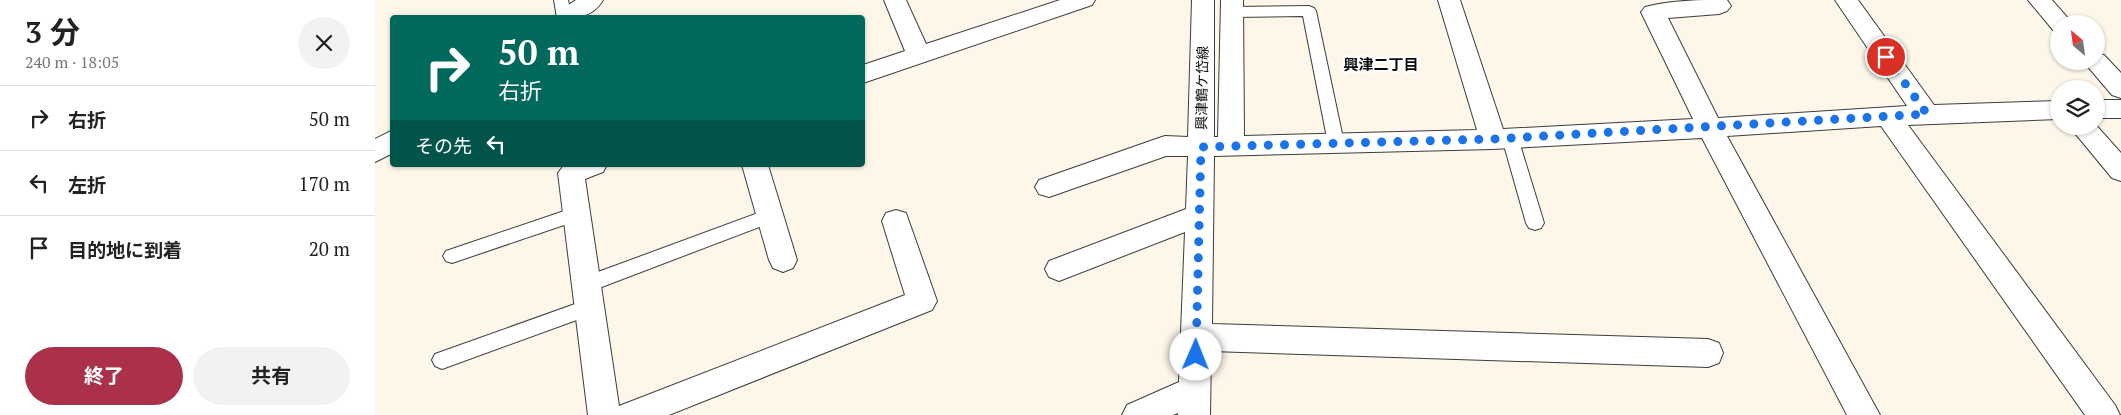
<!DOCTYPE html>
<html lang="ja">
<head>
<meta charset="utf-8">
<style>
  :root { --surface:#fff; --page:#f2f2f2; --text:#222; --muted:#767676; --line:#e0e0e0; --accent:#ab314b }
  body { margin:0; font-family:"PT Serif","Noto Sans JP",serif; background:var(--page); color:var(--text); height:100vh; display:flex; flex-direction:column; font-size:19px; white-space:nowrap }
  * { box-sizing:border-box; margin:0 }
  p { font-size:16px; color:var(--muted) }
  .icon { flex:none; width:28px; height:28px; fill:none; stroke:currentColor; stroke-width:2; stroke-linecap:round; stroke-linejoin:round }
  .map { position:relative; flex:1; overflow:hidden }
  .sheet { display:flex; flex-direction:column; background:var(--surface); width:375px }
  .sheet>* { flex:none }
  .guide { position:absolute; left:15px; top:15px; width:475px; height:152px; border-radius:5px; box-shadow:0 1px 4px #0004; background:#00695c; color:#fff; overflow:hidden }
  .needle { width:32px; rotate:331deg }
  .tools { position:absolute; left:1675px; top:15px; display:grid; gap:10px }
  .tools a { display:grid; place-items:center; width:55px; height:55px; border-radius:50%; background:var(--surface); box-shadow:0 1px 4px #0004; font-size:25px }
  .pin { position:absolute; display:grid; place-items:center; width:42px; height:42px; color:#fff; margin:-21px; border:2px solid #fff; border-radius:50%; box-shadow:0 1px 5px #0007 }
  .me { position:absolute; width:55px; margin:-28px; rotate:1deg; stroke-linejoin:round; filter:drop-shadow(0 0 4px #0008) }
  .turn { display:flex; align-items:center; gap:18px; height:105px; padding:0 25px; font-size:22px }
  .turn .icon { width:65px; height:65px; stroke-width:2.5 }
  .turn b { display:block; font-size:35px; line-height:42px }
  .then { display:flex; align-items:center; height:48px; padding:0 25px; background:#0003; gap:10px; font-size:19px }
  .round { display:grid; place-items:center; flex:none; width:52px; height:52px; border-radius:26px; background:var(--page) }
  .overview { display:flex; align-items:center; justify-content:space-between; height:85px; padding:0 25px }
  h1 { font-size:30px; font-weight:700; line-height:38px }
  .primary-button { display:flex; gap:10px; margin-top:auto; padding:10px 25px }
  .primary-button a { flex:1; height:58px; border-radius:30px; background:var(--accent); color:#fff; font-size:20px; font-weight:700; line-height:58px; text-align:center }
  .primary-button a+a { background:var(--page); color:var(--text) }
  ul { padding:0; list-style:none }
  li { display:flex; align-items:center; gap:15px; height:65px; padding:0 25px; border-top:1px solid var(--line) }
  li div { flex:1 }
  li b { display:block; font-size:19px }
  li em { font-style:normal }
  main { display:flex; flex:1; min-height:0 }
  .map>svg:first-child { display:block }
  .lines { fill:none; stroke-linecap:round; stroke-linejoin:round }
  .service-casing { stroke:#3d3d3d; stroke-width:2 }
  .minor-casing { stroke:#3d3d3d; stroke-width:2 }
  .tertiary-casing { stroke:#3d3d3d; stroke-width:2 }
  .service { fill:#fff; fill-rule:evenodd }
  .minor { fill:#fff; fill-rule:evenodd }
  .tertiary { fill:#fff; fill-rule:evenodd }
  .route { stroke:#1a73e8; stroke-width:9; stroke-dasharray:0 16.2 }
  .labels { text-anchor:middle; stroke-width:5; stroke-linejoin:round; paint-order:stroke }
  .street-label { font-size:14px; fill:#0a0a0a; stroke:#fff }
  .neighbourhood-label { font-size:15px; font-weight:bold; fill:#0a0a0a; stroke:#fff }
</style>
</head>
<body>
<main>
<section class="sheet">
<div class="overview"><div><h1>3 分</h1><p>240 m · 18:05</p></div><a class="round"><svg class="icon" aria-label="close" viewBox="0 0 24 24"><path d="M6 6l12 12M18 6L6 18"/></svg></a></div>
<ul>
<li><svg class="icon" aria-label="right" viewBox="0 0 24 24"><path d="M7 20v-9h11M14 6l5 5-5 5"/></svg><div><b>右折</b></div><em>50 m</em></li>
<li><svg class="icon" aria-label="left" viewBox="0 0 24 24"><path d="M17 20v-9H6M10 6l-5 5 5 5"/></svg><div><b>左折</b></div><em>170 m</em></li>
<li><svg class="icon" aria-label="arrive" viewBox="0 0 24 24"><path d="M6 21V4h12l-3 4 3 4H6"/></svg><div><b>目的地に到着</b></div><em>20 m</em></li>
</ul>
<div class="primary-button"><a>終了</a><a>共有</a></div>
</section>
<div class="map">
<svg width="1746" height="415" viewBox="0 0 1746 415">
  <rect width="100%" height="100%" fill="#fdf6e9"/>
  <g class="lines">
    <defs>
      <g id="service">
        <polygon points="179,0 193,0 197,18 182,18"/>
        <polygon points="934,6 939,8 941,11 969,143 967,147 961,149 955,147 953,143 928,16 857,17 852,15 850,12 852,9 857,7"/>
        <polygon points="1135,132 1141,134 1143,138 1169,223 1166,228 1160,230 1154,228 1151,223 1127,138 1129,134"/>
        <polygon points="201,207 207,209 210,214 207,219 77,263 71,261 68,256 71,251"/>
        <polygon points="394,209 400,211 403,216 400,221 211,293 204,291 202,285 204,279"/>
        <polygon points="214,299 221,301 223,307 221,313 67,369 60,366 57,360 60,354"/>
      </g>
      <g id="minor">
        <polygon points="509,0 531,0 551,44 685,0 720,0 717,5 488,83 488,65 530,51"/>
        <path d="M817 0H839V137H843L846 0H868L869 136 1102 130 1063 0H1085L1128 129 1318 119 1266 12 1270 7C1296 0 1325 0 1352 0L1356 6 1352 11 1344 14 1293 18 1343 118 1532 106 1460 0H1483L1559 105 1684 101V119L1533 125 1740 405 1745 415H1710L1506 126 1352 136 1505 415H1472L1327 138 1118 149 839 156 837 324 1333 339 1344 343 1348 353 1344 363 1333 367 836 351 835 415H803V413L798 415H747L752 405 804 382 810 232 684 281 674 277 670 269 674 261 811 209 813 156H791L674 197 664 194 660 187 664 180 781 139 790 136 813 137Z"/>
        <polygon points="1653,0 1677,0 1698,24 1684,24 1684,31 1678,30"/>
        <polygon points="1721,53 1729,55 1746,73 1746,98 1737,95 1708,61 1721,61"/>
        <rect x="1721" y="100" width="25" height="18"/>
        <polygon points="1721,125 1746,153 1746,181 1737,178 1694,126"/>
        <polygon points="189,165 232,165 228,172 210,179 244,406 530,295 507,221 511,213 521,210 531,213 562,301 557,310 294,415 213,415 183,173"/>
        <polygon points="367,165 393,165 422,260 418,268 408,272 398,268 394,260"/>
      </g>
      <g id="tertiary">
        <path d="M201 0H228C217 19 199 18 180 18L183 12Z"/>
        <polygon points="18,130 18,153 0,162 0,139"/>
      </g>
    </defs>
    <use href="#service" class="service-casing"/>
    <use href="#minor" class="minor-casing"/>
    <use href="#tertiary" class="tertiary-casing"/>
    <use href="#service" class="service"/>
    <use href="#minor" class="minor"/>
    <use href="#tertiary" class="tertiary"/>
  </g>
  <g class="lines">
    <polyline class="route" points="821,355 826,147 1118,139 1552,114 1511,57"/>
  </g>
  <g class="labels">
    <g class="street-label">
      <text transform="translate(827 88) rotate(-89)" y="5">興津鶴ケ岱線</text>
    </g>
    <g class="neighbourhood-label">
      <text x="1006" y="70">興津二丁目</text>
    </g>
  </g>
</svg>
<div class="tools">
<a><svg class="needle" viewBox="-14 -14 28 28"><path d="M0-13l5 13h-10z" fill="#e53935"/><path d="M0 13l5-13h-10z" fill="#767676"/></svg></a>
<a><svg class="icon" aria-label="layers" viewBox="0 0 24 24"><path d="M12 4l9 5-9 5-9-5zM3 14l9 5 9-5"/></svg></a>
</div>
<div class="pin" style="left:1511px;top:57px;background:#d93025"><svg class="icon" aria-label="arrive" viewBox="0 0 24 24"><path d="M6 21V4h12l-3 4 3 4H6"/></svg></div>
<svg class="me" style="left:821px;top:355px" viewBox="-20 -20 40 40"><circle r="19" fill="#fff"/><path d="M0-13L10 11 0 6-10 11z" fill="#1a73e8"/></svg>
<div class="guide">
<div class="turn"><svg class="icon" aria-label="right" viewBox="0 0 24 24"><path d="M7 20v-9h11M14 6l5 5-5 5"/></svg><div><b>50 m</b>右折</div></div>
<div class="then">その先<svg class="icon" aria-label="left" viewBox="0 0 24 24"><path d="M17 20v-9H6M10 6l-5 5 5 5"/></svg></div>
</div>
</div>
</main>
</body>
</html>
